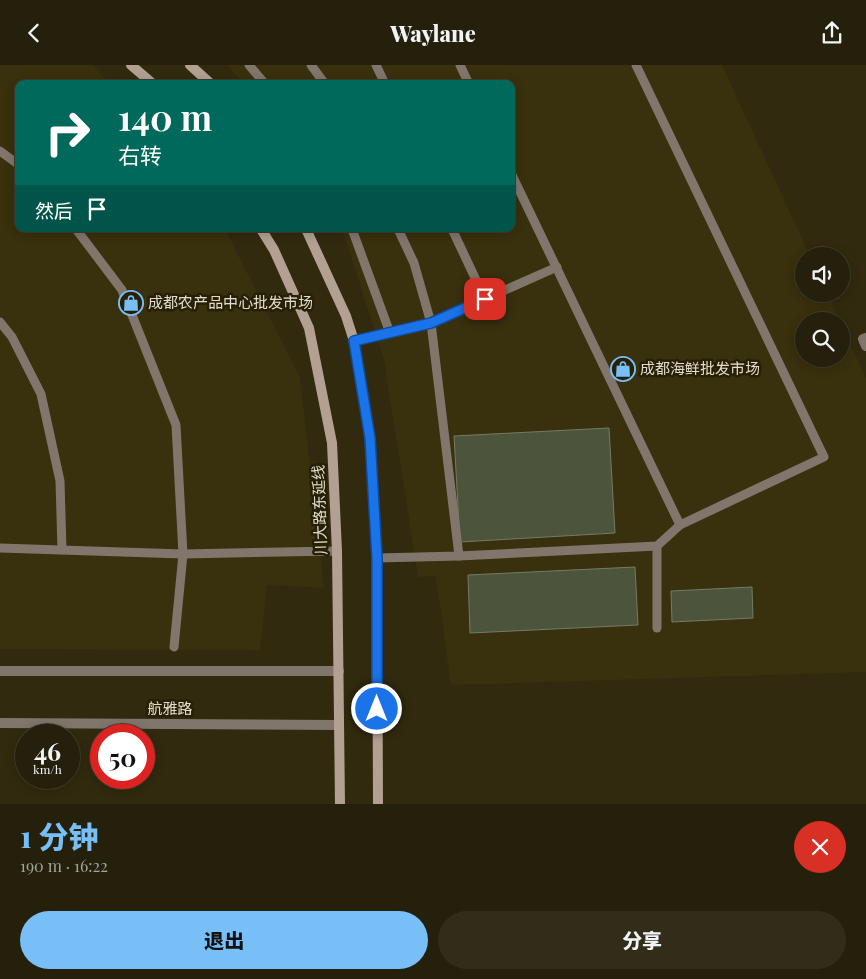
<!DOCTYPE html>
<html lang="zh">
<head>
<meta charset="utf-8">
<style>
  :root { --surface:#25200b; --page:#312d19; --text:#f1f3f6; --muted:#a3a39d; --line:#423e2c; --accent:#78bff7 }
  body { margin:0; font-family:"Playfair Display","Noto Sans SC",serif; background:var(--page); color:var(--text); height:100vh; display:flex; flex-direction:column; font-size:19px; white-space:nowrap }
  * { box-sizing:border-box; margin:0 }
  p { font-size:16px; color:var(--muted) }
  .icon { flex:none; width:28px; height:28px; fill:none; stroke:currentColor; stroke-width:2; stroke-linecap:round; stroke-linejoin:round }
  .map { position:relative; height:739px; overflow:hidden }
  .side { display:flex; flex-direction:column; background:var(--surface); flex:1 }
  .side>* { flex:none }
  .guide { position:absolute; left:15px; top:15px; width:500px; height:152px; border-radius:10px; box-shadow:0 2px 12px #0003,0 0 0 1px var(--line); background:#00695c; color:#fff; overflow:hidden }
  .tools { position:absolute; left:795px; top:182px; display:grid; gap:10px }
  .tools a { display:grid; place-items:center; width:55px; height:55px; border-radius:50%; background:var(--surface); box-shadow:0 2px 12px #0003,0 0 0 1px var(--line); font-size:25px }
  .speed { position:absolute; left:15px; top:659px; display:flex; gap:10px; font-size:25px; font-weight:700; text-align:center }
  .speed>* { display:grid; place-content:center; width:65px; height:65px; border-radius:50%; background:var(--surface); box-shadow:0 2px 12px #0003,0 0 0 1px var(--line); line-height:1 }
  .speed small { font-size:12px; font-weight:400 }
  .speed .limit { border:8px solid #d22; background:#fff; color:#111 }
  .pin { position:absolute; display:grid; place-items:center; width:42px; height:42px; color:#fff; margin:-21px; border-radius:10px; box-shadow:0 2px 8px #0006 }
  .me { position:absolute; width:55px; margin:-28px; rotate:0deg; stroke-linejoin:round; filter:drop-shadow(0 0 4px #0008) }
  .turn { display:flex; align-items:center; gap:18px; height:105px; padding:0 20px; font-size:22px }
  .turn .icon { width:65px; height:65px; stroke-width:2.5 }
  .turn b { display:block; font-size:35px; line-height:42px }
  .then { display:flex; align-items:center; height:48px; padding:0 20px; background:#0003; gap:10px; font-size:19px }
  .round { display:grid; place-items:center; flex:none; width:52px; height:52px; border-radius:26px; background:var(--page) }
  .headline { display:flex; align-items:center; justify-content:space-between; height:85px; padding:0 20px }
  h1 { font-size:30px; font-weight:800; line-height:38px; color:var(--accent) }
  .action { display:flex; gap:10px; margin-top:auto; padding:10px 20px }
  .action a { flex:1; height:58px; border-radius:30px; background:var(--accent); color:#111; font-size:20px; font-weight:800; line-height:58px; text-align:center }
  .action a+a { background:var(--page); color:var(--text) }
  header { display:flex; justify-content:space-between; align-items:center; height:65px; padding:0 20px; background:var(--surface); font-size:22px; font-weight:800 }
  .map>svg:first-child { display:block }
  .built { fill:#39300d }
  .building { fill:#4c553b; stroke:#737d62 }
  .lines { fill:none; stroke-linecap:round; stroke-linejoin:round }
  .service { stroke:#80766c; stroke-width:9 }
  .minor { stroke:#80766c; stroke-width:10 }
  .tertiary { stroke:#80766c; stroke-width:10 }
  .secondary { stroke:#b2a192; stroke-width:10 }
  .route-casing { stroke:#114b97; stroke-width:12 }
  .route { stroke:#1a73e8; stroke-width:9 }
  .labels { text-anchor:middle; stroke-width:5; stroke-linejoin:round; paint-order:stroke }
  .poi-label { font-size:15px; fill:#e1ddce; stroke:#272005; text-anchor:start }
  .street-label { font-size:15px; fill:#e1ddce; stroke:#272005 }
</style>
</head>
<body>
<header><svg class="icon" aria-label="back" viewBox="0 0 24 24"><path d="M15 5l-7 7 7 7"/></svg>Waylane<svg class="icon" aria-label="share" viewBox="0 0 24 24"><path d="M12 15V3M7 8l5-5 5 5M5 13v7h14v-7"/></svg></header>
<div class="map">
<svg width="866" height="739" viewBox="0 0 866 739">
  <rect width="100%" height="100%" fill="#312a0f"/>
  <g class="built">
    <polygon points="0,0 91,0 94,2 110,19 19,19 19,164 225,164 300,313 324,523 267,520 260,585 0,584"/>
    <polygon points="228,0 722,0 810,191 804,191 804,229 827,229 840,256 804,256 804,294 841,294 841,259 866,313 866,607 451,620 436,511 418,512 384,295 345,172 340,164 511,164 511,19 243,19"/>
  </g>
  <g class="building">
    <polygon points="609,363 615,468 460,477 454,371"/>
    <polygon points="635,502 638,560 470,568 468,510"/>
    <polygon points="752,522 753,553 672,557 671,526"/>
  </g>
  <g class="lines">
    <g class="service">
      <polyline points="249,0 265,19"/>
      <polyline points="311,0 325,19"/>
      <polyline points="376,0 385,19"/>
      <polyline points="460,0 469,19"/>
      <polyline points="0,86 19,100"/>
      <polyline points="511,108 680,460 824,392 636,0"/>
      <polyline points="76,164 122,225 176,360 183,489 174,582"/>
      <polyline points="352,164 390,268"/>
      <polyline points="398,164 414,198 431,258 459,491"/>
      <polyline points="452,164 485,234"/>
      <polyline points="0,257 12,272 41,329 60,416 62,485"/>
      <polyline points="354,276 431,258 557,202"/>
      <polyline points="657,481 657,563"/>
      <polyline points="0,483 183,489 337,486"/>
      <polyline points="377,493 459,491 657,481 680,460"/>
    </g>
    <polyline class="minor" points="866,273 863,274 866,281"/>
    <g class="tertiary">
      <polyline points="0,606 339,606"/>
      <polyline points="0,658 339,660"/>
    </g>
    <g class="secondary">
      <polyline points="131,0 153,19"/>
      <polyline points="190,0 211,19"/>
      <polyline points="261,164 274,185 309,263 332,378 337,486 340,739"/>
      <polyline points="306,164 346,251 354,276 370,373 377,493 378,739"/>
    </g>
  </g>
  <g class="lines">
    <defs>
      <polyline id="route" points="377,644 377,493 370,373 354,276 431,258 485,234"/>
    </defs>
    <use href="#route" class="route-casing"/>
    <use href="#route" class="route"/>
  </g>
  <defs>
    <symbol id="shop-ring" viewBox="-11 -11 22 22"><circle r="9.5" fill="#272005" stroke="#78bff7" stroke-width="1.5"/><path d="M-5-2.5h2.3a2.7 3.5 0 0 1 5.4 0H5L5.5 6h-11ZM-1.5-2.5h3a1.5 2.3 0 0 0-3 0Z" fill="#78bff7"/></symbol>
  </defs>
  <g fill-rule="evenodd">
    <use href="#shop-ring" x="117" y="224" width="28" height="28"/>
    <use href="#shop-ring" x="609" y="290" width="28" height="28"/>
  </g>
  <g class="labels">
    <g class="poi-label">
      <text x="148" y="243">成都农产品中心批发市场</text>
      <text x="640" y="309">成都海鲜批发市场</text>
    </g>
    <g class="street-label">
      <text transform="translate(320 445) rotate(-92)" y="5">川大路东延线</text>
      <text x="170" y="649">航雅路</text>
    </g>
  </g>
</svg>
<div class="tools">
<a><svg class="icon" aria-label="sound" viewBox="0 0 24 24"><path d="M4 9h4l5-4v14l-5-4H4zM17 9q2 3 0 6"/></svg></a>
<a><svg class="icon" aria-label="search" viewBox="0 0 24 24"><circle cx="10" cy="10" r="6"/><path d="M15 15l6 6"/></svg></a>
</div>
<div class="speed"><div>46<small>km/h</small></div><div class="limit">50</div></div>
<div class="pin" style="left:485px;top:234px;background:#d93025"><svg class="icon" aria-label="arrive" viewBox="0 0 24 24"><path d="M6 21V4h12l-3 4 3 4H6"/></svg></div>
<svg class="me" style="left:377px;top:644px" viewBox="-20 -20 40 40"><circle r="17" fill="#1a73e8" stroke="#fff" stroke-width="3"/><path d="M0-11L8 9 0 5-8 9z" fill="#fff"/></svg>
<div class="guide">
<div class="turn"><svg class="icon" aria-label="right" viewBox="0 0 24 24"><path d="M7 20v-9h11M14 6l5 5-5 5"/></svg><div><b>140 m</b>右转</div></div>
<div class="then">然后<svg class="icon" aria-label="arrive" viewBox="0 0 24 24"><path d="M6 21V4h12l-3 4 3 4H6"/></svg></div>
</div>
</div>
<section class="side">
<div class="headline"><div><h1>1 分钟</h1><p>190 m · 16:22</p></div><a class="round" style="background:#d93025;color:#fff"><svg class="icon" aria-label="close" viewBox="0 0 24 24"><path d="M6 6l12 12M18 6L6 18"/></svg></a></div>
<div class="action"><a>退出</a><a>分享</a></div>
</section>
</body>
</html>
